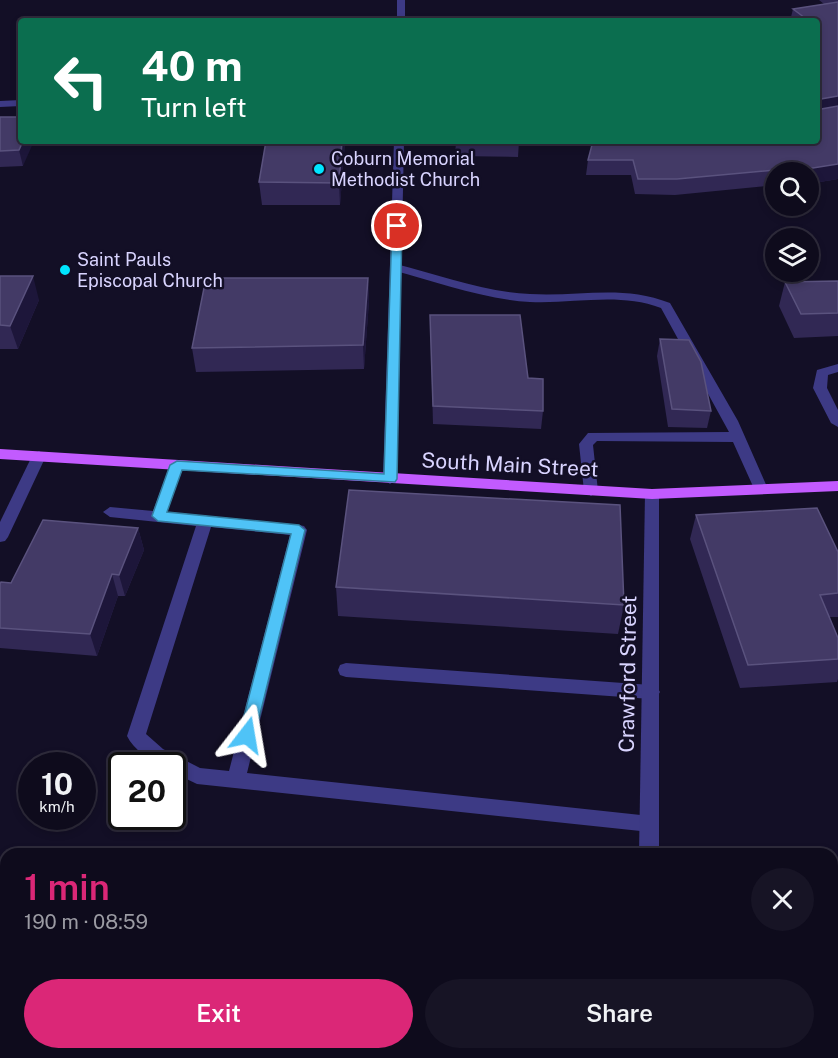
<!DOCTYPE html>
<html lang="en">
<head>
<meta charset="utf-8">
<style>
  :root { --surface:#0e0b1c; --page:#171425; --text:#f1f3f6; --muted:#9b9ba3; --line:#2e2b3b; --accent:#db2777 }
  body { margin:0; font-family:"Public Sans",sans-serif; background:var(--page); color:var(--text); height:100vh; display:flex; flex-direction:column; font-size:22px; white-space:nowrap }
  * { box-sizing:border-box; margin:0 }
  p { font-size:20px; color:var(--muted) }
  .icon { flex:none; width:33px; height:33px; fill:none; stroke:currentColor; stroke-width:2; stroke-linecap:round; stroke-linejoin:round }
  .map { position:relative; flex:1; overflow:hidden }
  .panel { position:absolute; left:0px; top:848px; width:838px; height:212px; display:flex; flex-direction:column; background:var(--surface); border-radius:18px 18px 0 0; box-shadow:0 3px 9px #0003,0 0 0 2px var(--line) }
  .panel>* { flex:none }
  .guide { position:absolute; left:18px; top:18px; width:802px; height:126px; border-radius:6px; box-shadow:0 3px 9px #0003,0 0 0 2px var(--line); background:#0b6e4f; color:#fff; overflow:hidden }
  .tools { position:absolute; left:765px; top:162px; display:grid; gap:12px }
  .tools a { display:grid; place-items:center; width:54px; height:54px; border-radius:50%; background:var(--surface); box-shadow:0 3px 9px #0003,0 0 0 2px var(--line); font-size:30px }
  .speed { position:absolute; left:18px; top:752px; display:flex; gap:12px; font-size:30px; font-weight:700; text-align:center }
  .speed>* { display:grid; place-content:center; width:78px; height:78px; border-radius:50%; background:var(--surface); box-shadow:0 3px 9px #0003,0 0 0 2px var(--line); line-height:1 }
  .speed small { font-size:15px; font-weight:400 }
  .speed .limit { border:3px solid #111; border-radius:9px; background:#fff; color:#111 }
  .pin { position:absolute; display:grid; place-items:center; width:51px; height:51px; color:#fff; margin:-26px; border:3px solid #fff; border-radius:50%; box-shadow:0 2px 6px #0007 }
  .me { position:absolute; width:66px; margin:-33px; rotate:14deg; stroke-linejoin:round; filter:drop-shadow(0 0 4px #0008) }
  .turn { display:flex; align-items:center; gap:21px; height:126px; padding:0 24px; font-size:27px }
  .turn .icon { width:78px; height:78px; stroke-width:2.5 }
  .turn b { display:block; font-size:42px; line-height:51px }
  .round { display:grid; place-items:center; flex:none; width:63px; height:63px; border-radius:32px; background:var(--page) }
  .summary { display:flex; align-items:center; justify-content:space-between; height:102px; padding:0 24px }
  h1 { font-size:36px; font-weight:600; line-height:45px; color:var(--accent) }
  .button { display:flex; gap:12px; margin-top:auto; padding:12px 24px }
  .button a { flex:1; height:69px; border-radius:36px; background:var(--accent); color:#fff; font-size:24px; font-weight:600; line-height:69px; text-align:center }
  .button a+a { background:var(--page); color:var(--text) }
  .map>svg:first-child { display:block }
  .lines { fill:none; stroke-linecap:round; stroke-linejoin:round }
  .service { fill:#3d3a85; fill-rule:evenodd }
  .minor { fill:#3d3a85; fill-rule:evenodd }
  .primary { fill:#c25bff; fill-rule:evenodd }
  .rail { stroke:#00e5ff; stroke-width:6; stroke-dasharray:11 10; stroke-linecap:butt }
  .wall { fill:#312854 }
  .shaded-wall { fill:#1d163a }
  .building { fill:#433a66; stroke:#5a527e; stroke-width:1.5 }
  .route { fill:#4fc3f7; stroke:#337fa1; stroke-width:1.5 }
  .poi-dot { fill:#00e5ff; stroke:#130f26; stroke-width:2 }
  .labels { text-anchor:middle; stroke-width:5; stroke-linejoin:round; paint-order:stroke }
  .far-poi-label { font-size:18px; fill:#d9d4ff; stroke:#130f26; text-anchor:start }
  .street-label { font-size:21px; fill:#d9d4ff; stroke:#130f26 }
</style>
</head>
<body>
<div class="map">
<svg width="838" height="1058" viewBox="0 0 838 1058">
  <rect width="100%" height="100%" fill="#130f26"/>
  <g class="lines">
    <g class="service">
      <path d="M396 264C440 275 484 292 530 294 580 297 621 284 670 303L738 421 768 489 766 493H756L733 442 597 441 593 445 598 491 591 496 584 491 579 444 588 433 729 432 661 308C618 292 575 304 530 302 483 299 437 282 392 270L390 268Z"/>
      <polygon points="838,364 838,372 828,375 827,388 838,410 838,427 831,423 813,388 817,370"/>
      <polygon points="39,451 46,456 8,537 5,541 0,542 0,522 32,456"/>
      <path d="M177 460 184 465 167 512 299 525 304 526 307 530 247 773 650 816 657 818 659 824 657 830 650 832 197 784 172 772V765C155 765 135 752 127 736L196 526 110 517 103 512 110 507 153 511 170 465ZM211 527 290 535 229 771 200 768 163 749 146 734Z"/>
      <polygon points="346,663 651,685 657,687 660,692 657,697 651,699 346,677 340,675 338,670 340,665"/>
    </g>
    <g class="minor">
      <rect x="397" y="0" width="8" height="21"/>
      <polygon points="21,100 21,106 0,107 0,101"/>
      <polygon points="394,141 404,141 397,479 390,484 383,479"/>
      <polygon points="652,489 659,494 659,854 639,854 645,494"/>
    </g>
    <polygon class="primary" points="0,449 652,489 838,481 838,491 652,499 0,459"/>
    <g class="rail">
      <polyline points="832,1006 838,1006"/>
      <polyline points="0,1009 6,1009"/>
      <polyline points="832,1052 838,1052"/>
      <polyline points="0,1055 529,1053"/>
    </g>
  </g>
  <g class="wall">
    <polygon points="819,0 838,0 838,179 808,184 808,172 776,172 776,185 675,195 635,194 631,175 586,175 588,160 818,141 818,21 790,21 793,9 824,4"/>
    <polygon points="0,117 21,117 23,166 0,167"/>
    <polygon points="345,141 340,205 262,205 259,182"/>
    <polygon points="456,141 519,141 518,157 455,156"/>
    <polygon points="0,276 39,300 18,349 0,349"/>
    <polygon points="368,278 369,301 364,369 196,372 192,348"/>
    <polygon points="838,281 838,336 794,338 779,306 785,282"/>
    <polygon points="430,315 528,378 543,411 541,429 433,424"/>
    <polygon points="660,339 711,411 707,428 668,427 657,356"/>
    <polygon points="696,515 838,552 838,617 829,617 838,638 838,679 837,682 740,688 690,539"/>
    <polygon points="138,528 144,550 125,596 118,596 97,656 0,648 0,584 11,583"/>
    <polygon points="336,587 624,605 618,634 338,616"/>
  </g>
  <g class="shaded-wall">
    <polygon points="838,96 838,110 818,114 821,99"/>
    <polygon points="23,141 34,141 23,166 19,150"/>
    <polygon points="342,141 345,141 340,205 339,183"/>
    <polygon points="838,164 838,179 808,184 808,172 788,172"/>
    <polygon points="33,276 39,300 18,349 10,326"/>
    <polygon points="368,278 369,301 364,369 363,345"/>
    <polygon points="138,528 144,550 125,596 119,575"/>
    <polygon points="112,574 118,596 97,656 90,634"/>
  </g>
  <g class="building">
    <polygon points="838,2 838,96 821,99 821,109 838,106 838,164 788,172 786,169 677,179 638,179 633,160 588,160 593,141 818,141 818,21 804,21 809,21 793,9"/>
    <polygon points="0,117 21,117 21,141 23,141 19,150 0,151"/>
    <polygon points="266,141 342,141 339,183 259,182"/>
    <polygon points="0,276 33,276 10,326 0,325"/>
    <polygon points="206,278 368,278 363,345 192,348"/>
    <polygon points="838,281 838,313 801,314 785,282"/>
    <polygon points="430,315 520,315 528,378 543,379 543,411 433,406"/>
    <polygon points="660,339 689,340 701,362 711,411 672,409"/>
    <polygon points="349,490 620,505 624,605 336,587"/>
    <polygon points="817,508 838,552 838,593 820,595 838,638 838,659 748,665 696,515"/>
    <polygon points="43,520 138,528 119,575 112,574 90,634 0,628 0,584 1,582 11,583"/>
  </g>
  <polygon class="route" points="397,223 402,226 397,479 395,482 182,470 167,512 299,525 305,530 255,735 253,739 247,741 242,739 239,735 291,534 158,521 152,516 170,465 177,461 384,474 392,226"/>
  <g class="poi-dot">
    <circle cx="319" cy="169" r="6"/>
    <circle cx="65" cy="270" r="6"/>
  </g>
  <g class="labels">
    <g class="far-poi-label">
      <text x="331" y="165">Coburn Memorial<tspan x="331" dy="21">Methodist Church</tspan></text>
      <text x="77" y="266">Saint Pauls<tspan x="77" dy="21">Episcopal Church</tspan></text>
    </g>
    <g class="street-label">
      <text transform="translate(510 465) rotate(3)" y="7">South Main Street</text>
      <text transform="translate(628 674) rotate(-89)" y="7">Crawford Street</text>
    </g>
  </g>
</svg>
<div class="tools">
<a><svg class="icon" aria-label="search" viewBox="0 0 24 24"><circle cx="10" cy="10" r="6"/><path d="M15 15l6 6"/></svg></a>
<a><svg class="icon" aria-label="layers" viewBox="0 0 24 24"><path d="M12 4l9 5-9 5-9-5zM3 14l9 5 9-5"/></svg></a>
</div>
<div class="speed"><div>10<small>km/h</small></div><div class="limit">20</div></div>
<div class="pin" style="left:397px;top:226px;background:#d93025"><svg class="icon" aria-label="arrive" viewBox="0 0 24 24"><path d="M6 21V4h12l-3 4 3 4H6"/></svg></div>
<svg class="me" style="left:247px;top:735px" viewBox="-20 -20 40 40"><path d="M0-17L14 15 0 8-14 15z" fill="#4fc3f7" stroke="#fff" stroke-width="4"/></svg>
<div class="guide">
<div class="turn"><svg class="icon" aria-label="left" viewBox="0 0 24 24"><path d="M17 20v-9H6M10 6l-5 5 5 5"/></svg><div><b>40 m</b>Turn left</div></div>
</div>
<section class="panel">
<div class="summary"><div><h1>1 min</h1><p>190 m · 08:59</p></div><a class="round"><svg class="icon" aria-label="close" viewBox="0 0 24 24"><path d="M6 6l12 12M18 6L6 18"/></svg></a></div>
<div class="button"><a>Exit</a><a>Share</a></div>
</section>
</div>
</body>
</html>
